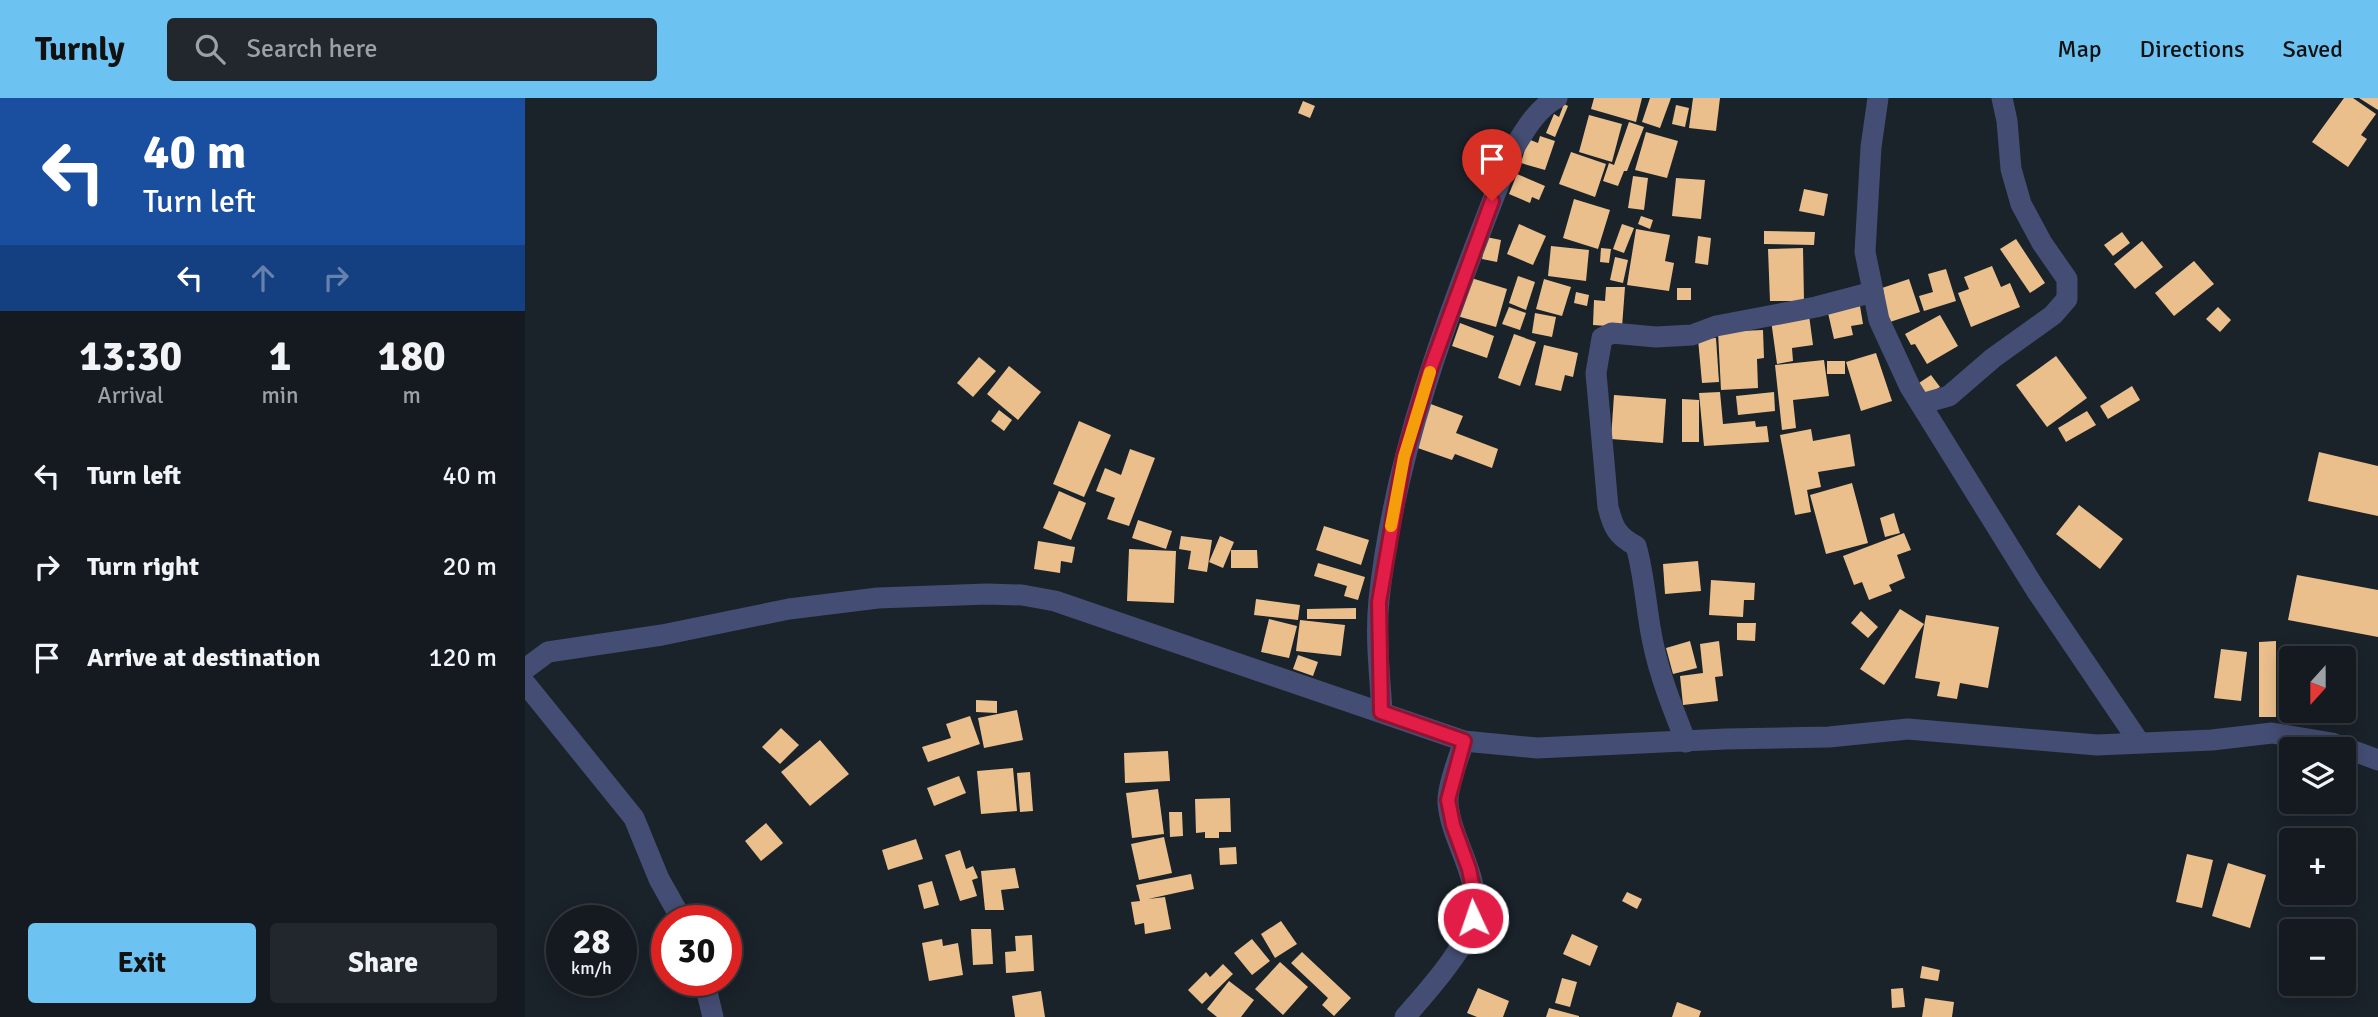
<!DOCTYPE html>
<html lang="en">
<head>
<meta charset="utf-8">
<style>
  :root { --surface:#141a20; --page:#21272d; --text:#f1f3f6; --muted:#9da1a5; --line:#33383e; --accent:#6cc3f2 }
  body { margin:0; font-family:Signika,sans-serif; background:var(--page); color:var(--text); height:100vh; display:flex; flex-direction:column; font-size:26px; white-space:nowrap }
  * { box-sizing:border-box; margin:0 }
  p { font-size:23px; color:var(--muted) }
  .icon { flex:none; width:38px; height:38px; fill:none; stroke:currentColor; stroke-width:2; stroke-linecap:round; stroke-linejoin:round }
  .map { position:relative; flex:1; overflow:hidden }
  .details { display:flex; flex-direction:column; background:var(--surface); width:525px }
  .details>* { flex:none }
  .guide { background:#1a4fa0; color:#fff; overflow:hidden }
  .needle { width:46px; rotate:201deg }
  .buttons { position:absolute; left:1754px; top:548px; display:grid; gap:14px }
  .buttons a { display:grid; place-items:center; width:77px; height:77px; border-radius:7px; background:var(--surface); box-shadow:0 4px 18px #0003,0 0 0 2px var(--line); font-size:35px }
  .speed { position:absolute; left:21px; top:807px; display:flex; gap:14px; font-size:35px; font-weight:700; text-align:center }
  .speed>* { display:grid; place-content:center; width:91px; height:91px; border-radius:50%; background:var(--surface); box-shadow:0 4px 18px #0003,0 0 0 2px var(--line); line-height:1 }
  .speed small { font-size:18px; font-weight:400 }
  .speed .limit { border:10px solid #d22; background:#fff; color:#111 }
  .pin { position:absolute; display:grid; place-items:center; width:60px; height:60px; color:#fff; margin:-72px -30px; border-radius:50% 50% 50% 0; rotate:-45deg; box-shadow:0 0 7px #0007 }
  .pin .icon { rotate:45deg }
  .me { position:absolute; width:77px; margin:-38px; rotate:357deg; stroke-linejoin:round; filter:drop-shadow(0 0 5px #0008) }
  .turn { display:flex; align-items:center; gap:24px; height:147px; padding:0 28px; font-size:32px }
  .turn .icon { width:91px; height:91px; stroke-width:2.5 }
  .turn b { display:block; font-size:49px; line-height:60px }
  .lanes { display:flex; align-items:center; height:66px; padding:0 28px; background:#0003; justify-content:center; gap:35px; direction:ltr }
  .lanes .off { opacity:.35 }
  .eta { display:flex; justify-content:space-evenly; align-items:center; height:119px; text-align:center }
  .eta b { font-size:42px; font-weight:800; line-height:49px }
  .primary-button { display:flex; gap:14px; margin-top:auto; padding:14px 28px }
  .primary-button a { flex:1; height:80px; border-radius:7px; background:var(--accent); color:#111; font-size:28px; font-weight:800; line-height:80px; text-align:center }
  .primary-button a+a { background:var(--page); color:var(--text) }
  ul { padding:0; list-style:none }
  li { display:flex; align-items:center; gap:21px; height:91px; padding:0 28px }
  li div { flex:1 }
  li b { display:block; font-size:26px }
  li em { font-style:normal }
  header { display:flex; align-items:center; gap:42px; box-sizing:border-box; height:98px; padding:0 35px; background:var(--accent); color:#111 }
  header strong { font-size:33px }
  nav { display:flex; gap:38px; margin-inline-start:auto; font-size:24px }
  .search { width:490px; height:63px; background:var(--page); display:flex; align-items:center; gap:18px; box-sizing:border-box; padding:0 24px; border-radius:7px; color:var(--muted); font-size:26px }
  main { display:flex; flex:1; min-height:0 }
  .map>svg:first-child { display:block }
  .building { fill:#ebbf8c }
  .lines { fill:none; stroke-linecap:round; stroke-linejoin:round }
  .minor { stroke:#444d73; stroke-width:21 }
  .route-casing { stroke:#92132f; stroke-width:18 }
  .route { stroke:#e11d48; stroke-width:12 }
  .slow { stroke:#f59e0b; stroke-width:12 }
</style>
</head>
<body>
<header>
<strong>Turnly</strong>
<div class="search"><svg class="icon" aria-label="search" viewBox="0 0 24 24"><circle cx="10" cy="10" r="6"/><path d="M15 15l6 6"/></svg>Search here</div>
<nav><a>Map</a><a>Directions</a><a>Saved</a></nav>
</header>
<main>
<section class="details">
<div class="guide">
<div class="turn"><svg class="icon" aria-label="left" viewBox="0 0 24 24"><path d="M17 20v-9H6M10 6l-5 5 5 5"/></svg><div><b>40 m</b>Turn left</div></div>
<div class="lanes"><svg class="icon" aria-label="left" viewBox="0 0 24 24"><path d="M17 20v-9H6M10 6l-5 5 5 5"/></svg><svg class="icon off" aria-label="ahead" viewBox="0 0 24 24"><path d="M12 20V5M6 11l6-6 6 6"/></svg><svg class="icon off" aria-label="right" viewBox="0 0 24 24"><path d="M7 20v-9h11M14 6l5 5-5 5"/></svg></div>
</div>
<div class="eta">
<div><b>13:30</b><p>Arrival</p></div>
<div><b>1</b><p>min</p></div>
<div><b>180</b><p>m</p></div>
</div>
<ul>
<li><svg class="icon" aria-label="left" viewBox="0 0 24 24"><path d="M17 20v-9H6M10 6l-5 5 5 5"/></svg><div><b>Turn left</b></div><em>40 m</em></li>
<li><svg class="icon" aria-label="right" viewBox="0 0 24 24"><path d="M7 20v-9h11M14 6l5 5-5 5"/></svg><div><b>Turn right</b></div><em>20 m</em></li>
<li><svg class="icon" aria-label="arrive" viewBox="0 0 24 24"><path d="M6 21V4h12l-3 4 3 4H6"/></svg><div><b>Arrive at destination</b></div><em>120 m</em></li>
</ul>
<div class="primary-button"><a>Exit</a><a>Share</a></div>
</section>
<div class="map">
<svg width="1853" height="919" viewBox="0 0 1853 919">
  <rect width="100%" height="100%" fill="#1a222a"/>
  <g class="building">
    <polygon points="1069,0 1117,0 1111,24 1066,11"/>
    <polygon points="1125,0 1146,0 1135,30 1117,24"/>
    <polygon points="1168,0 1195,0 1191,33 1164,30"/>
    <polygon points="1819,0 1828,0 1851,16 1836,37 1842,41 1823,69 1787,44"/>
    <polygon points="1834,0 1853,0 1853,12"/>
    <polygon points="778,3 790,8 785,20 773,15"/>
    <polygon points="1039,6 1043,8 1030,39 1021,35 1029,16 1034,19"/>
    <polygon points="1151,7 1164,10 1160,29 1147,26"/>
    <polygon points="1064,17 1097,26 1087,64 1054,54"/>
    <polygon points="1104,24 1119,29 1102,73 1099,73 1093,88 1078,83 1084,65 1089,67"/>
    <polygon points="1121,34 1153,43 1142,80 1110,72"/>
    <polygon points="1015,38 1030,43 1020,72 996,65 1003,41 1013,45"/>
    <polygon points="1046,54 1081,66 1070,99 1034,86"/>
    <polygon points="992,76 1020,88 1014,102 1007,99 1005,105 984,96"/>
    <polygon points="1108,78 1123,80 1119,112 1103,110"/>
    <polygon points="1151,80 1180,82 1176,121 1147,118"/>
    <polygon points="1279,91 1303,96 1299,118 1274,113"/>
    <polygon points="1049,101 1085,112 1073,151 1038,140"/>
    <polygon points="1116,118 1128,122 1125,131 1113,126"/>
    <polygon points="994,126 1021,138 1008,167 982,156"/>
    <polygon points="1097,126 1109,130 1099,155 1088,151"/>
    <polygon points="1111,131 1145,137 1140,163 1149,165 1144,193 1102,187"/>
    <polygon points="1239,133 1290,134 1289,147 1239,146"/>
    <polygon points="1597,134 1605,145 1588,158 1579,147"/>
    <polygon points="1173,138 1186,140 1183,167 1170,165"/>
    <polygon points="961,139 976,142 972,164 957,161"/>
    <polygon points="1491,141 1520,185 1505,195 1475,151"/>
    <polygon points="1617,143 1638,169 1610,191 1589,166"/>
    <polygon points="1026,148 1064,152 1061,183 1023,178"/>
    <polygon points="1076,150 1086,151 1084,165 1075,164"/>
    <polygon points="1278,150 1279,203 1245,203 1243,151"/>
    <polygon points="1090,159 1103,162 1098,185 1085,182"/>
    <polygon points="1669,163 1689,186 1649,218 1630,195"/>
    <polygon points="1467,168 1476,189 1485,185 1495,209 1446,229 1433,195 1444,191 1439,179"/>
    <polygon points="1421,171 1431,203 1399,213 1394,198 1408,194 1403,176"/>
    <polygon points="993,178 1010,184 1001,212 984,205"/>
    <polygon points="943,179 982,191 971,229 932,218"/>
    <polygon points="1019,181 1046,189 1037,218 1011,211"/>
    <polygon points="1384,181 1395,214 1365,224 1354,191"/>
    <polygon points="1081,189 1100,189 1097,229 1068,227 1069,202 1080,203"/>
    <rect x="1152" y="190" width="14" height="12"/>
    <polygon points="1051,194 1064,197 1062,208 1049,205"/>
    <polygon points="1335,208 1338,226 1326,228 1328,237 1309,241 1303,215"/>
    <polygon points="984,209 1001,215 995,232 977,226"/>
    <polygon points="1693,209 1706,222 1695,234 1681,221"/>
    <polygon points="1010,215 1031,219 1027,239 1007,235"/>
    <polygon points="1284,217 1288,247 1267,250 1268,263 1252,266 1246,222"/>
    <polygon points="1415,217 1433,248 1402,266 1390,246 1386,247 1380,236"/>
    <polygon points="935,225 969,238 962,260 927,248"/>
    <polygon points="1238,232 1239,260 1232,261 1233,290 1196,292 1193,234"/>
    <polygon points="989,236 1011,244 995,288 973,280"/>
    <polygon points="1191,240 1194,284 1177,285 1173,241"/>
    <polygon points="1019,247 1053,255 1048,279 1040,277 1036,293 1010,287"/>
    <polygon points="1351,255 1367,303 1336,313 1321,264"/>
    <polygon points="1531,258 1562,300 1522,329 1491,287"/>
    <polygon points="454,259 471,273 448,299 432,285"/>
    <polygon points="1299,262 1304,298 1268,302 1271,330 1257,332 1250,267"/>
    <rect x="1302" y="263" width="18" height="13"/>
    <polygon points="484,268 516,294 493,322 462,296"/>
    <polygon points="1406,277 1415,289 1402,297 1394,285"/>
    <polygon points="1607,288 1615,302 1583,321 1575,308"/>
    <polygon points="1195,294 1198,326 1230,323 1231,329 1242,328 1244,344 1179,348 1174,295"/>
    <polygon points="1249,294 1250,313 1213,317 1211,298"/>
    <polygon points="1089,297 1141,301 1138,345 1086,341"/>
    <polygon points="1157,301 1174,302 1174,344 1157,344"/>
    <polygon points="903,305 938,318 931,335 973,351 967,370 930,356 927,362 887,348"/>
    <polygon points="474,312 487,322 479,333 466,323"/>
    <polygon points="1562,313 1571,327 1541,344 1533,330"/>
    <polygon points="554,323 586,337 559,399 528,386"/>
    <polygon points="1286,331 1288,343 1325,336 1330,368 1293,374 1296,389 1282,392 1286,414 1270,417 1255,337"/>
    <polygon points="605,351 630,360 604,428 582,421 590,400 571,393 580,370 596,377"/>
    <polygon points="1794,354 1853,368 1853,418 1783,403"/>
    <polygon points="1327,385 1343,445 1301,456 1285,397"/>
    <polygon points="534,393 561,405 546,442 518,430"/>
    <polygon points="1554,407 1598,441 1575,471 1531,436"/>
    <polygon points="1369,415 1375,435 1360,439 1355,420"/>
    <polygon points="613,422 647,433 641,451 607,440"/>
    <polygon points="799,428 844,442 836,467 791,452"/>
    <polygon points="1379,435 1386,452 1372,457 1380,480 1364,487 1367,493 1344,502 1337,484 1329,487 1318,458"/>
    <polygon points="656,438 687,442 682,474 663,471 666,453 654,451"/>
    <polygon points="695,438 709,444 698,470 684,464"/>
    <polygon points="513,443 550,449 547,465 536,463 535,475 509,471"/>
    <polygon points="604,451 651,453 649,505 602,503"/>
    <polygon points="706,452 732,452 733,470 706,470"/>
    <polygon points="1173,463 1176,493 1140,496 1138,466"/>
    <polygon points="793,465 840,479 833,502 819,498 822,488 789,478"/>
    <polygon points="1772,477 1853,492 1853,539 1763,522"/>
    <polygon points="1186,482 1230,485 1229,502 1219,502 1218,519 1184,517"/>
    <polygon points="731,501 775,507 773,522 729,517"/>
    <polygon points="831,510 831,521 782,521 782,511"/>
    <polygon points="1375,511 1399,526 1359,587 1335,571"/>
    <polygon points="1336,513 1353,529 1343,540 1326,525"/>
    <polygon points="1401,517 1474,529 1463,590 1435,585 1432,601 1412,598 1415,584 1390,580"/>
    <polygon points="744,521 772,528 764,560 736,554"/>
    <polygon points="775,522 820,527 816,558 771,553"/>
    <polygon points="1212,525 1231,525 1230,543 1212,542"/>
    <polygon points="1165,543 1172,570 1148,576 1141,550"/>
    <polygon points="1194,543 1198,578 1190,579 1193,603 1158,607 1155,578 1178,575 1175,546"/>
    <polygon points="1751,543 1751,619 1734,619 1734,544"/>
    <polygon points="1696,551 1722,554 1716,603 1689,600"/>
    <polygon points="773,557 793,564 788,578 768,571"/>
    <polygon points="1764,565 1766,612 1793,612 1791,627 1755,621"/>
    <polygon points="451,602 472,603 472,615 451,614"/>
    <polygon points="492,612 498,642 459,650 453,620"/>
    <polygon points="445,618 455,646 403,664 397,649 426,640 421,626"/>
    <polygon points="256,630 274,647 255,666 237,649"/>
    <polygon points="295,642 324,676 285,708 256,674"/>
    <polygon points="643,653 645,683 600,685 599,655"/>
    <polygon points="488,670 492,713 456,716 452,673"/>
    <polygon points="505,674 508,713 495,714 492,675"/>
    <polygon points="434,678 441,695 409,708 402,690"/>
    <polygon points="633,691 639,736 607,740 601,695"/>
    <polygon points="705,700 706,734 694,734 694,740 680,740 680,734 671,735 670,701"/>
    <polygon points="644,714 657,714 658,738 645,739"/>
    <polygon points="241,725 258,745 236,763 220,743"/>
    <polygon points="639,739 647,775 614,782 606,746"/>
    <polygon points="391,741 398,761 363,772 357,752"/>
    <polygon points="711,749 712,766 695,767 694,750"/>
    <polygon points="435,752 441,771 448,768 453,780 447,782 452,798 435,803 420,757"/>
    <polygon points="1662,756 1688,762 1677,810 1651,804"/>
    <polygon points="1703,765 1741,777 1725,830 1687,818"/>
    <polygon points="490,770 494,790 476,792 479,812 460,812 456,773"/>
    <polygon points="666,776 669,791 623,801 640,799 646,831 620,836 619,825 610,827 606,804 615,803 611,787"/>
    <polygon points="407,783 414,807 399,811 393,787"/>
    <polygon points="1102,794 1117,801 1112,811 1097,803"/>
    <polygon points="756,823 772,846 750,860 736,836"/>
    <polygon points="446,831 466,831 468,866 448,867"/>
    <polygon points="1047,836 1073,848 1065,868 1038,856"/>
    <polygon points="507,837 509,873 481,875 480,854 491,853 490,838"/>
    <polygon points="417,841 418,848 433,845 438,877 404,883 397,845"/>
    <polygon points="727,841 745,863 727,877 709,855"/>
    <polygon points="777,854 826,900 809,918 797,907 803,900 766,865"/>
    <polygon points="755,864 783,889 758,917 730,891"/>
    <polygon points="698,866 708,876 677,906 663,892 681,874 685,879"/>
    <polygon points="1397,868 1415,872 1413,883 1395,880"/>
    <polygon points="1037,880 1052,884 1045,909 1030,905"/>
    <polygon points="704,883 729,902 716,919 692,919 682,911"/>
    <polygon points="953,890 984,903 978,919 952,919 942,915"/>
    <polygon points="1378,890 1380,909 1367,910 1366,891"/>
    <polygon points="516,893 520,919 490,919 487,898"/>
    <polygon points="1400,900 1429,904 1427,919 1397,919"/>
    <polygon points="1152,904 1176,913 1174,919 1147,919"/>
    <polygon points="1024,910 1054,918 1054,919 1021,919"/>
  </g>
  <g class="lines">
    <g class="minor">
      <polyline points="1353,0 1346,49 1340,154 1354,222 1385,289 1511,492 1614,644"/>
      <polyline points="1396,306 1424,298 1468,260 1528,217 1542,201 1542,181 1517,145 1496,106 1486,71 1482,23 1477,0"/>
      <polyline points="0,571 23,554 137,537 264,511 353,500 462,496 497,497 530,503 939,643 1012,650 1200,641 1304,639 1383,631 1572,647 1687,642 1747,635 1807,645 1853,662"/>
      <polyline points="0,585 109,720 134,781 157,822"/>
      <path d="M857 614C855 577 850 539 854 502 870 346 930 200 986 55 998 35 1011 11 1032 0"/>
      <path d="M1161 644C1148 611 1135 579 1128 545 1121 513 1120 479 1111 448 1092 438 1088 429 1083 409L1071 275 1077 240 1087 235 1131 239 1167 237 1191 228 1291 209 1348 194"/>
      <polyline points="179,882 188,919"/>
      <path d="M880 919C900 896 943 849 949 818 956 778 926 743 923 705 922 689 934 659 939 643"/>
    </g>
  </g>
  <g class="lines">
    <defs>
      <polyline id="route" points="948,820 949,796 944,771 928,727 923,702 939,643 856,614 854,504 879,359 905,272 967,103"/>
    </defs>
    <use href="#route" class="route-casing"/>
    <use href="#route" class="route"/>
    <polyline class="slow" points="866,428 879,359 905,274"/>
  </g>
</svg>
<div class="buttons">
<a><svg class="needle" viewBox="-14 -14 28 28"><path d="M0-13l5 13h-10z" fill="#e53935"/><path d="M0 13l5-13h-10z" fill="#9da1a5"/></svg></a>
<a><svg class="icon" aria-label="layers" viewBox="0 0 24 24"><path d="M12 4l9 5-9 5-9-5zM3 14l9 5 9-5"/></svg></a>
<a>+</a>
<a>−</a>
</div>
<div class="speed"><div>28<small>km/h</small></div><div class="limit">30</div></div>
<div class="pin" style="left:967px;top:103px;background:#d93025"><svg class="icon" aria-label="arrive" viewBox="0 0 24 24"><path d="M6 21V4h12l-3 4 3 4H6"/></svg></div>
<svg class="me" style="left:948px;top:820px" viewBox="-20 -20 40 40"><circle r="17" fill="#e11d48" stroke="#fff" stroke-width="3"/><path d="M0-11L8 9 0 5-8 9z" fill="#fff"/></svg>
</div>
</main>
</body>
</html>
